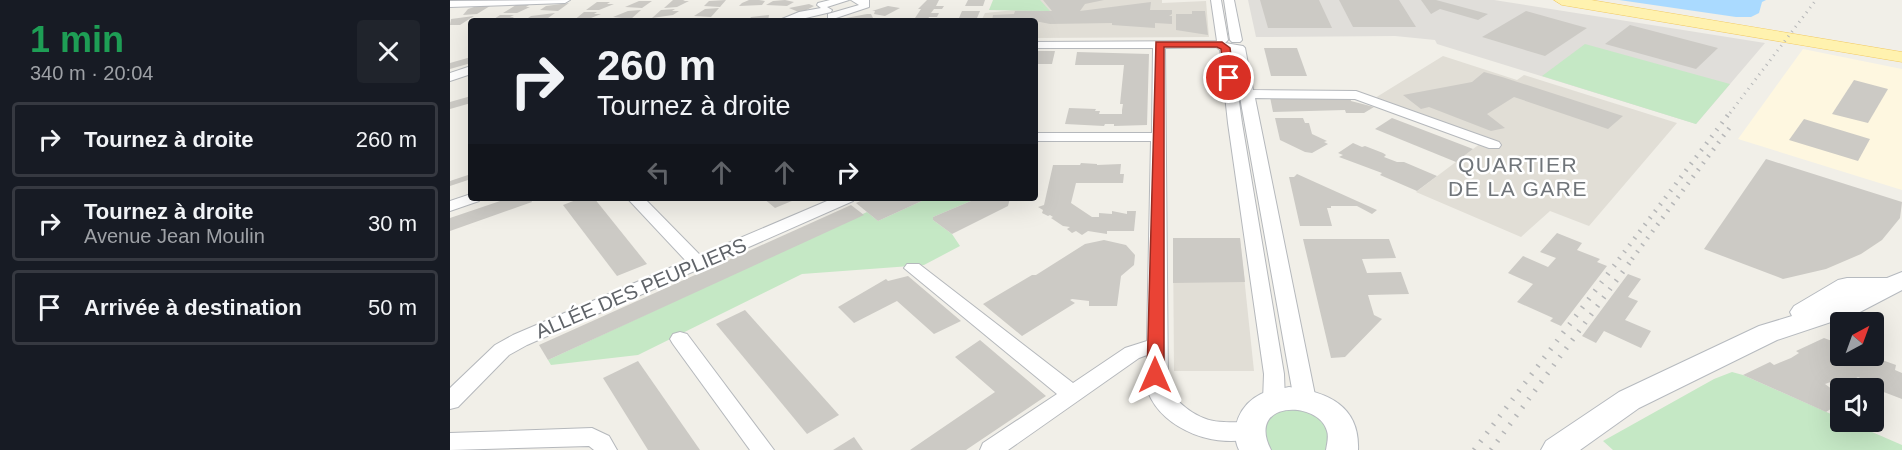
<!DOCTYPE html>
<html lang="fr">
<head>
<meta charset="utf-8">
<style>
  :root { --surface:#171b24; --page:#20242c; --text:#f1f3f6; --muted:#9ea1a6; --line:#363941 }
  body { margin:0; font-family:Arial,sans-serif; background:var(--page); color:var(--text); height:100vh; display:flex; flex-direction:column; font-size:22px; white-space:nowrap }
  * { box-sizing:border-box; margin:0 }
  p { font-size:20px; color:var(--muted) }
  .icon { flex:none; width:33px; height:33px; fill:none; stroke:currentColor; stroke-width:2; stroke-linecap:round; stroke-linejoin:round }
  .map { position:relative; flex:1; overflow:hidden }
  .panel { display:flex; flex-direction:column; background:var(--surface); width:450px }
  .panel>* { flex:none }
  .top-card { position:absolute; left:18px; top:18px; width:570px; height:183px; border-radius:6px; box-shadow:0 6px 24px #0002; background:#171b24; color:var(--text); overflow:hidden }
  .needle { width:39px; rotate:41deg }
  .buttons { position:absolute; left:1380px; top:312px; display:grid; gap:12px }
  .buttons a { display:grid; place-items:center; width:54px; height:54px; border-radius:6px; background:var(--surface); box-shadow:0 6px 24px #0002; font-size:30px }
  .pin { position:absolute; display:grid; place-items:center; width:51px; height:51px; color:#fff; margin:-26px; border:3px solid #fff; border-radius:50%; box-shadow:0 2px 6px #0007 }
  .me { position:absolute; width:66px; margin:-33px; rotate:0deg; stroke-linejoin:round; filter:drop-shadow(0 0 4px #0008) }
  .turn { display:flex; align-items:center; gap:21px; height:126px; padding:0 30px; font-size:27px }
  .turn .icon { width:78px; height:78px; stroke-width:2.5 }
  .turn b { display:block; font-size:42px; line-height:51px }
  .lanes { display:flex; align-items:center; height:57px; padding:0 30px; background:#0003; justify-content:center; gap:30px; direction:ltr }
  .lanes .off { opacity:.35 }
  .round { display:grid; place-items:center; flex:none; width:63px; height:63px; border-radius:6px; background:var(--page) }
  .overview { display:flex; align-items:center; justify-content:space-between; height:102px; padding:0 30px }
  h1 { font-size:36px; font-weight:600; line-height:45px; color:#1e9e55 }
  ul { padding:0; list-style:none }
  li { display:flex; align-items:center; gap:18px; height:75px; margin:0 12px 9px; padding:0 18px; border:3px solid var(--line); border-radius:6px }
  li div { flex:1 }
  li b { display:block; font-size:22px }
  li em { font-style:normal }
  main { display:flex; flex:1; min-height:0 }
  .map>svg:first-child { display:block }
  .commercial { fill:#fef7e0 }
  .industrial { fill:#e0deda }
  .education { fill:#e1ded6 }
  .green { fill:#c5e8c5 }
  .water { fill:#aadaff }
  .building { fill:#cccac5 }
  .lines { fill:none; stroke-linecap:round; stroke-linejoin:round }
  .street-casing { stroke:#b5b8bc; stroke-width:2 }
  .secondary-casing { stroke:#b6babf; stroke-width:2 }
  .primary-casing { stroke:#f2c960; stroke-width:1 }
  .street { fill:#fff; fill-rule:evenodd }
  .secondary { fill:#fff; fill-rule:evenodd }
  .primary { fill:#fff2af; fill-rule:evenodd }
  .rail-far2 { stroke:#b6b7b8; stroke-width:3; stroke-dasharray:1 5; stroke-linecap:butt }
  .rail-far1 { stroke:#b6b7b8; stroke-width:4.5; stroke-dasharray:1.5 7; stroke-linecap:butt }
  .rail { stroke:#b6b7b8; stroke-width:5; stroke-dasharray:1.5 9; stroke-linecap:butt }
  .route { fill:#ea4335; stroke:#982c22; stroke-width:1.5 }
  .labels { text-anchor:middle; stroke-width:5; stroke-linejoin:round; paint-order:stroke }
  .street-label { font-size:20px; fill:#5f6368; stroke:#fff }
  .neighbourhood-label { font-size:21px; letter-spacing:1.5px; fill:#70757a; stroke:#fff }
</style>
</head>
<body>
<main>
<section class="panel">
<div class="overview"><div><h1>1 min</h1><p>340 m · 20:04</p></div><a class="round"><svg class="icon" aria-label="close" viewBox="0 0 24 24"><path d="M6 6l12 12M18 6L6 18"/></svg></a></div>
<ul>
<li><svg class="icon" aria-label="right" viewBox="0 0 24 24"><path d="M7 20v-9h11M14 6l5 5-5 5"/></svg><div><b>Tournez à droite</b></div><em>260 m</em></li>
<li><svg class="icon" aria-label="right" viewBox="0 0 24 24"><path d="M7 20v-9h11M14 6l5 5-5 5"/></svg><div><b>Tournez à droite</b><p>Avenue Jean Moulin</p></div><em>30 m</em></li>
<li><svg class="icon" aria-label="arrive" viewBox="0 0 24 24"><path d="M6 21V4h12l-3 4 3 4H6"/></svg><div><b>Arrivée à destination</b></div><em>50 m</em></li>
</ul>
</section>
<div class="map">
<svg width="1452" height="450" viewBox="0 0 1452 450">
  <rect width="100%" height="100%" fill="#f1efe8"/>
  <polygon class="commercial" points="1353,49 1452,69 1452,190 1288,139"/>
  <polygon class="industrial" points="798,0 1044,0 1315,43 1246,124 987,44 985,40 945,36 806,37"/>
  <g class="education">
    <polygon points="565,0 712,0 712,3 756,1 759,37 585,38 585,21 531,21 535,13 565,10"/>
    <polygon points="993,56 1067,80 1074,75 1227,123 1139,226 1100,211 1071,237 966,192 1035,140 925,98"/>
    <polygon points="723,238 790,238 804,371 724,371"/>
  </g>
  <g class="green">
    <polygon points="543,0 590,0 600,11 539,10"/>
    <polygon points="1135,44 1280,84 1246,124 1092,76"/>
    <polygon points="472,198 528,198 483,217 483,220 502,234 510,246 474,265 352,274 188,355 101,365 98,360 417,212 428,221 474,200"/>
    <polygon points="1282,372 1293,375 1390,418 1390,422 1399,422 1452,445 1452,450 1163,450 1153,441 1264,379"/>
    <path d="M838 408C868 410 882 419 879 450H818L812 439 817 418 826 412Z"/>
  </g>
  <polygon class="water" points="1169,0 1316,0 1312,2 1309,13 1301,17 1286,17"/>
  <g class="building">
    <polygon points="223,0 235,0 233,1 239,1 227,7 214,8"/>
    <polygon points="276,0 270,7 254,6 259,1"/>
    <polygon points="299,0 309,0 315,1 312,5 289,6 292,3"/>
    <polygon points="335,0 344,2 337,6 316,5 323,1"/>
    <polygon points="477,0 489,0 486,6 494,6 492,9 484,9 481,13 489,13 487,17 479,17 477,21 463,21 471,9 468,9"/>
    <polygon points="518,0 535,0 533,6 515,6"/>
    <polygon points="593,0 654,0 635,4 630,11 701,2 700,10 722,10 722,14 719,16 722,16 722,24 705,23 705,28 662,25 662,23 600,24 585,21 542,21 543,15 564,14 565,11 602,11"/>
    <polygon points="810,0 869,0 882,28 818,28"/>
    <polygon points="889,0 949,0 966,27 903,27"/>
    <polygon points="971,0 986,0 1038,14 1028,20 990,9 981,14"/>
    <polygon points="189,1 202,1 192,8 175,7"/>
    <polygon points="147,2 160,2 157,4 164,4 149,10 136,10"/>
    <polygon points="119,3 108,11 90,10 96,6"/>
    <polygon points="359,4 364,6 351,13 339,8"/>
    <polygon points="66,5 79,5 76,7 80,7 67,13 53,13"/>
    <polygon points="27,6 40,6 27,14 13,15 18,9"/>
    <polygon points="438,6 450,8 435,16 424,14 425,11 422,11"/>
    <polygon points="269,8 261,17 244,16 255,9"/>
    <polygon points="225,9 222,11 229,11 223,15 202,18 211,10"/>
    <polygon points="191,10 181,19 163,17 178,11"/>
    <polygon points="512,11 530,11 527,18 509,18"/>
    <polygon points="742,11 755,11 758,35 726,30 726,14 742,14"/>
    <polygon points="1076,11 1137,28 1095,56 1032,37"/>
    <polygon points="134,12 147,12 144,14 151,14 136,20 123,21"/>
    <polygon points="105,13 94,21 75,20 81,16"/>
    <polygon points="417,14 421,14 424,20 397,21 396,18"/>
    <polygon points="50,15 64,15 60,17 64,17 59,21 41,21"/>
    <polygon points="319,15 318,21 298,21 301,17"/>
    <polygon points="24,16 10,25 0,25 1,19"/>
    <polygon points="1180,25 1268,48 1246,69 1155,44"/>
    <polygon points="814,48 847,48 857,76 821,76"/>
    <polygon points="585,51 605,51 602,64 585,64"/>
    <polygon points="627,52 699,54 697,125 664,126 664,124 655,124 654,126 615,124 619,108 646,109 645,111 650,111 649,114 672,114 672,110 673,104 670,104 674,65 625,65"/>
    <polygon points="21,57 21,63 0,69 0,63"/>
    <polygon points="1034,72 1052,77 1173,116 1158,129 1064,97 1037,114 1055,128 1041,131 979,107 971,109 953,95 1022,82"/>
    <polygon points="1404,80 1438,89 1418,123 1382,114"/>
    <polygon points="21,96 21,103 0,109 0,102"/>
    <polygon points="820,97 900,97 901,101 924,107 914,113 896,113 895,110 823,112"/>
    <polygon points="825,118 853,118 855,123 859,123 862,134 877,141 874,142 878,144 862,153 855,152 830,140"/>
    <polygon points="942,118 1023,149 1006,162 925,129"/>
    <polygon points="1354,119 1420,139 1408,161 1339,140"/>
    <polygon points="903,143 912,147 915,146 933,153 936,155 934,157 947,162 954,162 987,176 967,191 930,175 932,173 889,157 893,155 888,153"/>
    <polygon points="1316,159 1452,202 1450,218 1432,240 1411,254 1376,269 1333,279 1254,249"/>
    <polygon points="631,163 647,164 647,165 671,164 670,174 674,174 673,183 626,183 621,203 642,217 649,217 649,213 662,214 662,211 677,214 677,211 686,211 684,231 657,231 657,234 638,231 632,235 626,231 622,233 617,229 620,227 613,226 601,218 603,217 600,215 598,216 592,213 593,210 588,207 594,205 603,165 630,165"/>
    <polygon points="21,174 21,179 0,186 0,181"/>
    <polygon points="847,174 927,210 922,214 907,206 881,206 881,208 877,208 882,226 850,226 839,177 844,177"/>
    <polygon points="59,198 80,198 82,202 0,231 0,218"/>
    <polygon points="131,198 144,198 197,264 167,276 113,205"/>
    <polygon points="313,198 349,198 325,208"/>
    <polygon points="417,198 472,198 474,200 428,221 406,203"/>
    <polygon points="528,198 560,198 558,206 502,234 483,220 483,217"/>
    <polygon points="401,205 414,215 98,360 89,345"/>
    <polygon points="1107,233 1132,243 1127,250 1150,259 1147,262 1157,266 1111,326 1100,321 1103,318 1067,302 1083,284 1058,273 1073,256 1098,267 1106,258 1090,252"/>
    <polygon points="723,238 790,238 795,282 723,283"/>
    <polygon points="853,239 939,239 946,258 912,259 917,273 951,272 959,294 918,295 924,315 932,319 895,357 881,358"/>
    <polygon points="654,240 676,245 685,255 684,265 671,276 667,306 639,306 639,301 622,299 620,300 625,303 572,336 533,304 582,275 586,275 635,244"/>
    <polygon points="1178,274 1191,279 1178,297 1188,301 1175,320 1201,331 1191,348 1154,331 1146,343 1132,336"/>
    <polygon points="458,276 511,321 484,334 447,301 404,323 388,307 436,279 438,281"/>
    <polygon points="295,310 389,415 357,434 266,324"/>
    <polygon points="1374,338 1390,344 1390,356 1421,356 1446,365 1445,370 1452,373 1452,399 1431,391 1432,387 1408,377 1399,382 1392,378 1375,384 1390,395 1390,403 1376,412 1293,375 1320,362 1324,365 1341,358 1349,353 1346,351"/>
    <polygon points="530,340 596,396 516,450 460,450 545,392 505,357"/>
    <polygon points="188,361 250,450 198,450 153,378"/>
    <polygon points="404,437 413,450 383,450"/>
  </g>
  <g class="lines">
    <defs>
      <g id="street">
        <polygon points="120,0 115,3 0,7 0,1"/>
        <polygon points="380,0 399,0 377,7 382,10 381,12 343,21 327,21 349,12 371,8 367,5 368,3"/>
        <polygon points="401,0 419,0 419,7 386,18 378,18 378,14 409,5"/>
        <path d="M761 0H771L778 40 775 43 793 46 795 48 803 90 906 91 1049 142 1051 145 1049 148H1039L905 99 805 98 866 400 863 406 855 408 847 406 844 400 782 52 792 123 834 374 835 401 832 407 824 409 816 407 813 401 814 374 778 123 770 50 766 47 715 48 718 389C731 407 751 422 774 422 785 423 796 421 807 425L810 431 807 437C769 450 713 431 698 392 694 382 697 366 697 355L689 358 558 450H530L533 443 607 394 454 268 457 264H469L623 383 675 348 697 341 701 141H585V133H702L703 48H585V42L767 41Z"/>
        <polygon points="774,0 784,0 792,40 790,42 782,42 780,40"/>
        <polygon points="21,66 21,74 0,81 0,73"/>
        <polygon points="21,194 21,198 31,198 29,201 0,211 0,201"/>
        <polygon points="177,198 194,198 250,255 384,198 405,198 403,201 77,345 59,355 8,407 0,409 0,388 45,345 63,335 236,261"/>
        <polygon points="230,332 237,334 324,450 300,450 223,344 220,339 223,334"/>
        <polygon points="142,428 159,436 167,450 144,450 139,446 0,450 0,433"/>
      </g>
      <g id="secondary">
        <polygon points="1452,272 1452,290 1408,313 1327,340 1189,408 1130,450 1091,450 1096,441 1169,392 1309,326 1342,316 1340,312 1344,306 1388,280 1397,278 1437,278"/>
        <path d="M839 387C878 392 910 406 908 450H876C877 444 879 437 877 431 869 400 795 400 821 450H789C779 429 790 404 811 394 819 390 830 389 839 387Z"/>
      </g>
      <polygon id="primary" points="1104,0 1141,0 1452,52 1452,62 1112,5"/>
    </defs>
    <use href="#street" class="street-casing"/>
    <use href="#secondary" class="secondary-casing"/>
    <use href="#primary" class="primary-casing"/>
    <use href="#street" class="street"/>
    <use href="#secondary" class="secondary"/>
    <use href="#primary" class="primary"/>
    <polyline class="rail-far2" points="1280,113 1366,0"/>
    <g class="rail-far1">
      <polyline points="1169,259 1281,111"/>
      <polyline points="1182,259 1283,123"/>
    </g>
    <g class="rail">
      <polyline points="1024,450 1170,258"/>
      <polyline points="1041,450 1183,258"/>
    </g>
  </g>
  <polygon class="route" points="706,42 772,42 780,48 784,78 779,81 774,78 771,49 767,47 714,47 714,375 711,379 705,381 699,379 697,375"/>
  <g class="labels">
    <g class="street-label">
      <text transform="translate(191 288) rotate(-23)" y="7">ALLÉE DES PEUPLIERS</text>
    </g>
    <g class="neighbourhood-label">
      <text x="1068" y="172">QUARTIER<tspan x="1068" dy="24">DE LA GARE</tspan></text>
    </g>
  </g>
</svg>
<div class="buttons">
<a><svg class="needle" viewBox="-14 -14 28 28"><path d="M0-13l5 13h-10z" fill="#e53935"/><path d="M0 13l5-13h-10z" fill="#9ea1a6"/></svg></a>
<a><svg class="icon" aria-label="sound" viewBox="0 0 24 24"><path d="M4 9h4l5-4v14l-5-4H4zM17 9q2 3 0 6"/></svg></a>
</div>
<div class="pin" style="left:779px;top:78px;background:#d93025"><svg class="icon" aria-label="arrive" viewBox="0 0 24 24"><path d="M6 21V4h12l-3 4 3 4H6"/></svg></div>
<svg class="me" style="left:705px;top:375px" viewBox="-20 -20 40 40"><path d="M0-17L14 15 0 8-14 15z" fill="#ea4335" stroke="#fff" stroke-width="4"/></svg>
<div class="top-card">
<div class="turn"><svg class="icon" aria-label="right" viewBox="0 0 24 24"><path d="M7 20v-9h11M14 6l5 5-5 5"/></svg><div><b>260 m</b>Tournez à droite</div></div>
<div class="lanes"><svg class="icon off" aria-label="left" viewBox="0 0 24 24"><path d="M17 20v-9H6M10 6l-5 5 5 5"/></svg><svg class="icon off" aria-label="ahead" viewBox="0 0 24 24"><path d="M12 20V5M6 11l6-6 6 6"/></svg><svg class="icon off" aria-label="ahead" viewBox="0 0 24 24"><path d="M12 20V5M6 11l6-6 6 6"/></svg><svg class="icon" aria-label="right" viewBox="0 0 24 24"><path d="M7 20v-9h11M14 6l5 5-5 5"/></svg></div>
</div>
</div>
</main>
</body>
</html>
